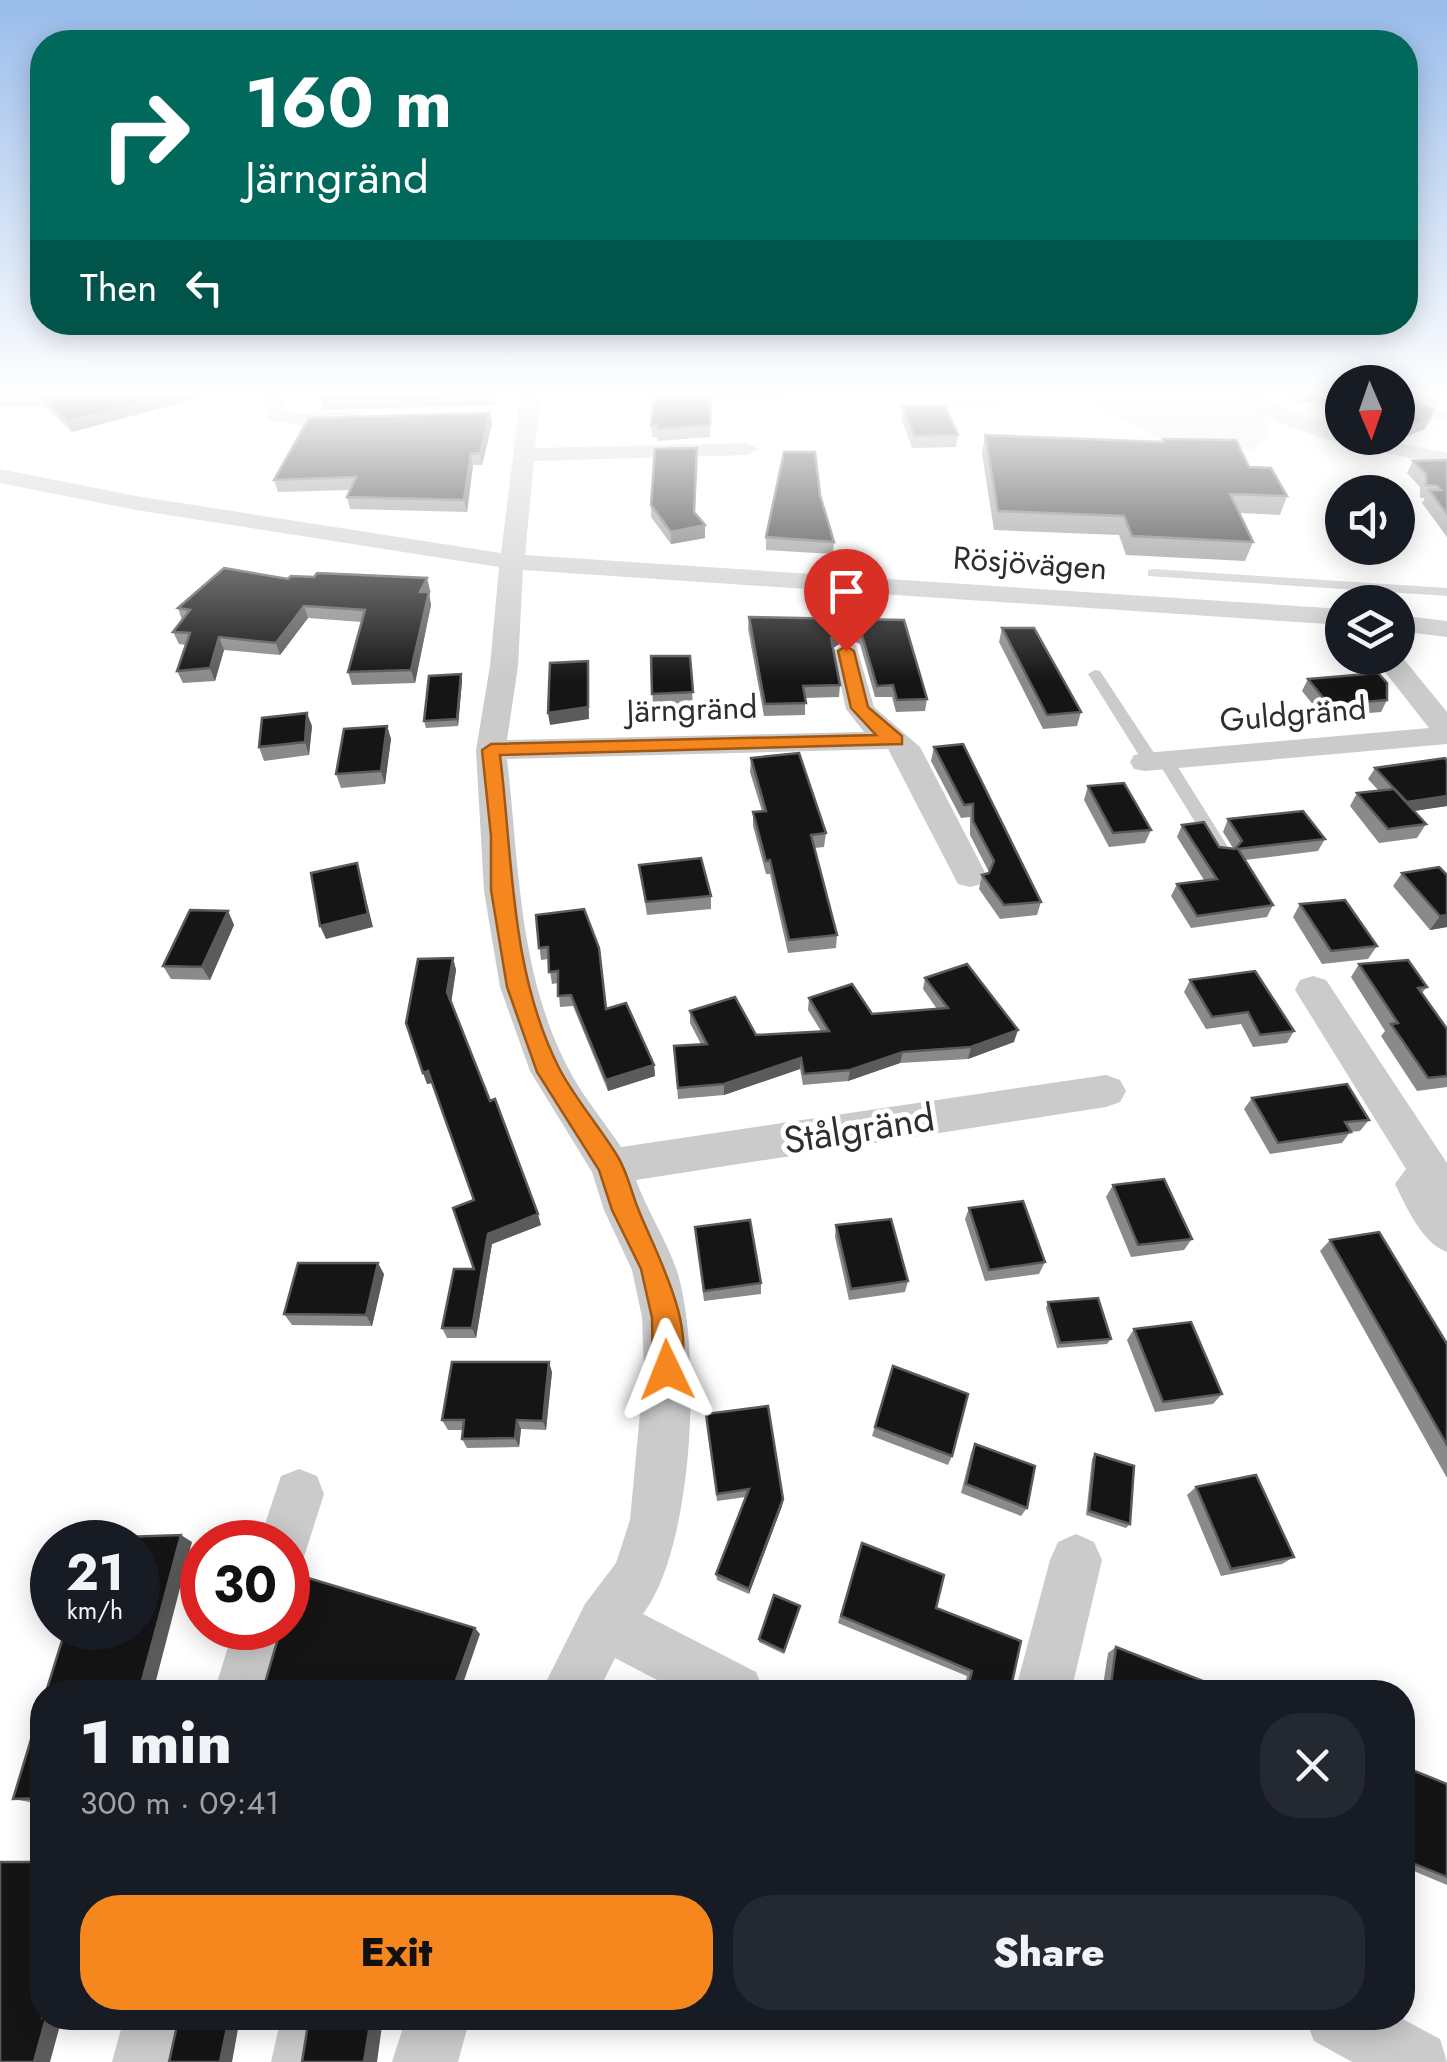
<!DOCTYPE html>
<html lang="en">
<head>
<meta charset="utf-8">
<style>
  :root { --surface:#171b24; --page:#242831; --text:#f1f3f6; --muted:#9ea1a6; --accent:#f6871f }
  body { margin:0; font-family:Jost,sans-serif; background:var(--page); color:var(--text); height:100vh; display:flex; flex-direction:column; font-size:38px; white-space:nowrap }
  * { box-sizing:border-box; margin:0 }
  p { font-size:32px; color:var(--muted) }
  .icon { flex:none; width:55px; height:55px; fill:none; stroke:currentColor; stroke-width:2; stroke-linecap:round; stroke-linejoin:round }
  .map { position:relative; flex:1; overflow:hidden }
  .drawer { position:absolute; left:30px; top:1680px; width:1385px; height:350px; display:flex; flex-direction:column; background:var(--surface); border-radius:40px; box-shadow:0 5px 25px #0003 }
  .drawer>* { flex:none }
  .guide { position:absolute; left:30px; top:30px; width:1388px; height:305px; border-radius:40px; box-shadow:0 5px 25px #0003; background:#00695c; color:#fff; overflow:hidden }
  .needle { width:65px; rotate:178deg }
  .fabs { position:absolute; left:1325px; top:365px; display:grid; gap:20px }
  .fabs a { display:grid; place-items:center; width:90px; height:90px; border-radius:50%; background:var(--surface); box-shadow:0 5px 25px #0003; font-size:50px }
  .speed { position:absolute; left:30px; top:1520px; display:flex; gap:20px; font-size:50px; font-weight:700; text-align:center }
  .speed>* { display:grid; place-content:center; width:130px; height:130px; border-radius:50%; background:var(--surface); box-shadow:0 5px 25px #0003; line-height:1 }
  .speed small { font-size:25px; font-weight:400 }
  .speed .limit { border:15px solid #d22; background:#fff; color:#111 }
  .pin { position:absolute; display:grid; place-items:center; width:85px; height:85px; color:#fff; margin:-102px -42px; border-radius:50% 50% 50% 0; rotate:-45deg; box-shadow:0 0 10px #0007 }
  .pin .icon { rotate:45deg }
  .me { position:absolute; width:110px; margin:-55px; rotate:358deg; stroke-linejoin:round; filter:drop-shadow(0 0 8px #0008) }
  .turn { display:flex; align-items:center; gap:35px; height:210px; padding:0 50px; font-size:45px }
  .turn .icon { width:130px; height:130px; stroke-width:2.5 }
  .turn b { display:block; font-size:70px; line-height:85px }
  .then { display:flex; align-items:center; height:95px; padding:0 50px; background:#0003; gap:20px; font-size:38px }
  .round { display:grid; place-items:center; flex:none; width:105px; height:105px; border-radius:40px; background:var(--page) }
  .summary { display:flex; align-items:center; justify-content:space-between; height:170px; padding:0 50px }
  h1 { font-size:60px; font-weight:800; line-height:75px }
  .action { display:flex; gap:20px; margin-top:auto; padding:20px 50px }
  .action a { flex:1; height:115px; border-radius:40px; background:var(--accent); color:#111; font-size:40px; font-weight:800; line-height:115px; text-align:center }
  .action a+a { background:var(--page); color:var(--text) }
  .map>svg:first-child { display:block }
  .green { fill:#daeddb }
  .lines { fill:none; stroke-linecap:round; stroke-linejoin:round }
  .service { fill:#cbcbcb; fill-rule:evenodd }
  .minor { fill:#cbcbcb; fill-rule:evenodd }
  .wall { fill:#8a8a8a }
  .shaded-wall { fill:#5b5b5b }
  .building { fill:#151515; stroke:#5b5b5b; stroke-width:2.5 }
  .route { fill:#f6871f; stroke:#a05814; stroke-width:2.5 }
  .labels { text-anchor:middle; stroke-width:10; stroke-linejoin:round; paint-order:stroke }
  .far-street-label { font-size:32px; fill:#2e2e2e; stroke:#fff }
  .street-label { font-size:38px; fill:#2e2e2e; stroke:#fff }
</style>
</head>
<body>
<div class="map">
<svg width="1447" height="2062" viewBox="0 0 1447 2062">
  <rect width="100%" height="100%" fill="#fff"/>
  <g class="green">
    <polygon points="904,392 996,392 1003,405 912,408"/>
    <polygon points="1071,392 1224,392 1267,416 1267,436 1251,450 1161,440"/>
  </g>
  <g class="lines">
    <g class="service">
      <polygon points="1398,393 1421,406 1447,414 1447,421 1413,410 1398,400"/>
      <polygon points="1153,569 1447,588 1447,596 1148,576 1148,570"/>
      <polygon points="1095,670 1100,671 1158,759 1171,756 1231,852 1228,856 1216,856 1158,762 1145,765 1088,674"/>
      <polygon points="281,2018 315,2018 307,2062 271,2062"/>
    </g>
    <g class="minor">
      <path d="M262 392H282L286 411 295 414 360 412 370 418C352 433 292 426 269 419Z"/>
      <path d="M521 392H541L535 448 747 443 758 449 747 455 534 461 525 555 1342 609V625L523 570 518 666 507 740 864 732 846 709 833 651 846 643 856 645 874 707 920 747 987 876 982 884 970 887 958 884 888 749 507 759C519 862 518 969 566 1064 580 1093 603 1120 621 1147L1106 1075 1120 1080 1126 1091 1120 1102 1106 1107 636 1180C647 1211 666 1239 677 1271 702 1351 694 1547 643 1614L756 1672 764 1692H680L615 1658 598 1692H541L585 1604 616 1563 630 1520 644 1370 642 1317 632 1270 604 1210 592 1172 530 1071 500 987 484 891 476 750 490 666 499 567 136 510 0 483V469L136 496 501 553Z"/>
      <path d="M1232 392H1256L1293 412 1342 429V438H1374L1447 453V465C1388 453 1275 436 1232 392Z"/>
      <polygon points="1398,615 1447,621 1447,637 1398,631"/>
      <polygon points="1398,652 1447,712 1447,744 1145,771 1134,769 1130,762 1134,755 1145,753 1429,728 1374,658 1398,658"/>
      <path d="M1313 976 1326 980 1447 1163V1252C1422 1243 1407 1208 1395 1184L1406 1169 1295 990 1300 980Z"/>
      <polygon points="299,1469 317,1476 324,1494 303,1560 288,1567 288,1542 259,1542 281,1476"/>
      <polygon points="1076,1534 1094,1542 1102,1560 1071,1692 1015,1692 1050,1560 1058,1542"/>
      <polygon points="288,1627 288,1628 270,1692 214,1692 234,1628"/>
      <polygon points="124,2018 188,2018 178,2062 112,2062"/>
      <polygon points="406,2018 470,2018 458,2062 392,2062"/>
      <polygon points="1305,2018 1401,2018 1440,2039 1447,2062 1352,2062 1314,2041"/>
    </g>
  </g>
  <g class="wall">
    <polygon points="0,392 209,395 72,432 44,406 0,406"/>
    <polygon points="499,392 496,405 323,410 320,399"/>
    <polygon points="655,392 790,392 790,398 712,400 710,437 658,441 657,437 652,437 651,425"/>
    <polygon points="1279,392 1342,392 1342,412 1313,401 1302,403"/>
    <polygon points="1398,392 1442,392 1435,406 1400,393 1425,429 1405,437 1398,434"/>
    <polygon points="903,407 958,435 956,447 912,448 901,418"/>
    <polygon points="490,413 492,424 482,465 473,465 467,512 350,509 347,497 350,490 278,492 274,480"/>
    <polygon points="985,435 1162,442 1163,439 1249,467 1287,496 1280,515 1239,513 1253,542 1245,561 1126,555 1119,535 994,530 982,453"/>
    <polygon points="697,460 695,513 705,525 705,538 671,544 651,517 651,505"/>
    <polygon points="1447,460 1447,537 1422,503 1425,498 1420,498 1420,487 1407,473 1413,461"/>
    <polygon points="820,495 834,542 833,554 766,550 766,537"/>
    <polygon points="288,579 430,590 428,592 431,605 415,683 352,685 348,672 362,622 308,618 280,655 224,650 215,681 183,683 177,671 186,645 179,644 173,632 182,620 178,608"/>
    <polygon points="749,617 904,620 927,699 925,711 896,712 892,697 875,697 860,644 847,639 833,648 840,685 839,697 805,698 805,715 764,716 748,629"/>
    <polygon points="1002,628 1081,712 1077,726 1043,729 999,642"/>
    <polygon points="651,656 690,656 693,706 653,707"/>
    <polygon points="461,674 462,681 458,726 426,728 424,721"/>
    <polygon points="1308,679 1387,700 1381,712 1323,717 1302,691"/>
    <polygon points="312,726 309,755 264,761 259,747"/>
    <polygon points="387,726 391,739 385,784 341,788 336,774"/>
    <polygon points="934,747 1041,902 1037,915 1000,919 979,889 982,875 989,872 970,835 970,817 961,818 931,761"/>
    <polygon points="751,758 826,833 824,847 814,848 837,935 836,948 788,953 770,874 766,874 753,826 753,812 762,811 750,772"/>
    <polygon points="1375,768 1447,806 1414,811 1426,824 1417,838 1379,843 1350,806 1357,793 1379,791 1368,779"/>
    <polygon points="1088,786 1151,830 1145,843 1109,847 1084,800"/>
    <polygon points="1228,819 1325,839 1318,851 1245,860 1273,905 1267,917 1191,928 1171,896 1177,884 1204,880 1177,837 1182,825 1219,847 1233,848 1223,832"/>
    <polygon points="639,865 711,896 711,909 647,915"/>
    <polygon points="1402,873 1447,875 1447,927 1430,930 1393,886"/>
    <polygon points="1300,904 1377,946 1368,959 1322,964 1293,917"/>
    <polygon points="228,911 234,925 210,980 171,979 163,966"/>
    <polygon points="536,915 606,1009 654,1065 655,1076 608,1091 573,1006 560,1007 558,983 552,984 548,959 541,960"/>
    <polygon points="453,958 456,970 451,1002 541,1225 492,1244 476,1338 447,1338 442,1328 474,1269 474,1200 432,1083 427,1084"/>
    <polygon points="1359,964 1427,987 1422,993 1447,1029 1447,1087 1417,1091 1381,1036 1385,1031 1351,977"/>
    <polygon points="925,978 1014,1042 968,1059 900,1063 848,1081 803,1085 800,1069 724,1095 678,1099 674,1046 701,1044 690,1023 690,1011 756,1035 821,1031 808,1010 809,998 872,1014 937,1009 923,989"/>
    <polygon points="1190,980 1294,1031 1287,1043 1253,1047 1241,1024 1206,1029 1184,992"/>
    <polygon points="1252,1098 1369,1120 1360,1131 1350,1132 1342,1143 1270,1154 1244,1109"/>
    <polygon points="1113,1185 1192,1239 1184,1250 1131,1257 1106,1197"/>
    <polygon points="969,1208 1045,1262 1039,1274 985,1281 965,1219"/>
    <polygon points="836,1225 908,1281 905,1292 849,1300 835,1237"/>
    <polygon points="695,1227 761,1283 761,1294 704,1301"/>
    <polygon points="1330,1240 1447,1344 1447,1478 1320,1251"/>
    <polygon points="384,1274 372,1326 292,1325 284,1314"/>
    <polygon points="1048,1302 1111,1339 1107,1344 1057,1348 1046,1308"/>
    <polygon points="1134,1329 1222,1394 1213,1404 1155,1412 1127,1340"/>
    <polygon points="893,1366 952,1456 948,1465 872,1436"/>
    <polygon points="552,1372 546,1430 521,1429 519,1447 467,1448 462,1439 463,1430 448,1430 442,1420"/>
    <polygon points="706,1414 783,1499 782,1506 749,1594 717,1580 716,1574 746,1497 717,1501"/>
    <polygon points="975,1444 1027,1508 1021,1516 961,1493 971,1453"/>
    <polygon points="1095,1454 1130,1524 1126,1528 1086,1515 1092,1459"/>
    <polygon points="1196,1487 1294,1557 1282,1564 1221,1576 1187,1495"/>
    <polygon points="859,1550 936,1608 1010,1692 963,1692 967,1676 838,1623"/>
    <polygon points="800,1606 784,1654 759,1642 759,1639"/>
    <polygon points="1116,1647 1207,1692 1102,1692 1108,1653"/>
    <polygon points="42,1703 42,1801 29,1802 13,1799"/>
    <polygon points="1402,1766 1447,1784 1447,1885 1402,1866"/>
  </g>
  <g class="shaded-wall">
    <polygon points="179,392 208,392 209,395 72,432 68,422"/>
    <polygon points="297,392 319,392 299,398"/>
    <polygon points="1316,392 1313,401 1302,403 1306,393"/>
    <polygon points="490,413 492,424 482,465 480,453"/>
    <polygon points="1430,419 1425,429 1405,437 1410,427"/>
    <polygon points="471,454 473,465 467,512 464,500"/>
    <polygon points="705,525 705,538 671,544 671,532"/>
    <polygon points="427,578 430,590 422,604 420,592"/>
    <polygon points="429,592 431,605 415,683 411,670"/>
    <polygon points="304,606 308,618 280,655 276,643"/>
    <polygon points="848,628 847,639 830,650 831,638"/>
    <polygon points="219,637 224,650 215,681 210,668"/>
    <polygon points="588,661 589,719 550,725 548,713"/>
    <polygon points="461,674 462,681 458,726 457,719"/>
    <polygon points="307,713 312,726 309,755 305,742"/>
    <polygon points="387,726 391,739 385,784 381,771"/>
    <polygon points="1447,796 1447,806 1400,813 1407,802"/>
    <polygon points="357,863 373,927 326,939 320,926"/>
    <polygon points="228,911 234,925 210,980 202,967"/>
    <polygon points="1447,915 1447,927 1430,930 1440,916"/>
    <polygon points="453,958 456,970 451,1004 447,992"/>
    <polygon points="1018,1030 1014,1042 968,1059 971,1047"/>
    <polygon points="903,1052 900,1063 848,1081 850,1070"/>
    <polygon points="801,1058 800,1069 724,1095 724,1084"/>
    <polygon points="654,1065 655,1076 608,1091 606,1080"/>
    <polygon points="428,1071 432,1083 427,1084 423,1073"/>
    <polygon points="538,1214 541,1225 492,1244 476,1338 472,1328 488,1234"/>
    <polygon points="378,1263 384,1274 372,1326 366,1315"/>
    <polygon points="549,1362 552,1372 546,1430 543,1421"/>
    <polygon points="517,1420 521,1429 519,1447 515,1438"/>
    <polygon points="783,1499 782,1506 749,1594 749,1589"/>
    <polygon points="181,1535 192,1542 153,1692 139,1692"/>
    <polygon points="475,1628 480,1634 460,1692 452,1692"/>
    <polygon points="46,2018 62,2018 50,2062 34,2062"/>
    <polygon points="229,2018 240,2018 232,2062 220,2062"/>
    <polygon points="371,2018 383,2018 377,2062 364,2062"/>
  </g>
  <g class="building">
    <polygon points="0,392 179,392 68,422 39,395 0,396"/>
    <polygon points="325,392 495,392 495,395 320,399"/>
    <polygon points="655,392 711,392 710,425 657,429 657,425 651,425"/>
    <polygon points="1319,392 1342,392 1342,401"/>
    <polygon points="1398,392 1434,409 1430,419 1410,427 1398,422"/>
    <polygon points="1428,392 1442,392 1440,397"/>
    <polygon points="945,406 958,435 914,436 903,407"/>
    <polygon points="490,413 480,453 471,454 464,500 347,497 356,477 274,480 309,418"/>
    <polygon points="985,435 1164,442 1163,439 1236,440 1249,467 1271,468 1287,496 1230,494 1253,542 1132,536 1124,516 998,511"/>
    <polygon points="697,448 694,512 705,525 671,532 651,505 655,449"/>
    <polygon points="784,452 815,452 820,495 834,542 766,537"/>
    <polygon points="1447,460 1447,514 1429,490 1441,490 1437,486 1426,485 1426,474 1413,461"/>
    <polygon points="224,568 288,579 291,576 314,577 317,573 427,578 420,592 429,592 411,670 348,672 365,610 304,606 276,643 219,637 210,668 177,671 190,633 173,632 190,610 178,608"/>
    <polygon points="749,617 904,620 927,699 897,700 893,685 877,686 861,632 848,628 831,638 840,685 803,686 806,703 765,704"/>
    <polygon points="1002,628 1034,628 1081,712 1047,715"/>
    <polygon points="651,656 690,656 693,692 652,694"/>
    <polygon points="588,661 588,707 548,713 550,663"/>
    <polygon points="1378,673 1387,683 1387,700 1329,705 1308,679"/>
    <polygon points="461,674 457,719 424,721 429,676"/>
    <polygon points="307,713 305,742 259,747 262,718"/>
    <polygon points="387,726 381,771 336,774 344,729"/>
    <polygon points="963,744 1041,902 1004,905 982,875 989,873 994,861 973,821 973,804 964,805 934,747"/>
    <polygon points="799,753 826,833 811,835 837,935 789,940 770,860 766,861 753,812 766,811 751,758"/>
    <polygon points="1445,758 1447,761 1447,796 1407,802 1375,768"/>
    <polygon points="1124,783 1151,830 1113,833 1088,786"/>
    <polygon points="1394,789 1426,824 1388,829 1357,793"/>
    <polygon points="1303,811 1325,839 1238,849 1273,905 1197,916 1177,884 1217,879 1182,825 1204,822 1219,847 1235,849 1242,841 1228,819"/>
    <polygon points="701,858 711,896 646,902 639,865"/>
    <polygon points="357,863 368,914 320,926 311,873"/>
    <polygon points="1439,867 1447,875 1447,915 1440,916 1402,873"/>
    <polygon points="1345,900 1377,946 1331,951 1300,904"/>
    <polygon points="584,909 599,948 606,1009 626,1003 654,1065 606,1080 571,995 558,996 558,971 549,972 548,947 539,948 536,915"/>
    <polygon points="190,910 228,911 202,967 163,966"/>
    <polygon points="453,958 447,992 490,1101 495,1099 538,1214 488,1234 472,1328 442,1328 454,1269 474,1269 453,1208 474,1200 428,1071 423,1073 406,1023 418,959"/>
    <polygon points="1408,960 1427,987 1418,988 1447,1029 1447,1076 1428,1078 1391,1024 1398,1023 1359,964"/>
    <polygon points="967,964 1018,1030 971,1047 903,1052 850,1070 804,1074 801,1058 724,1084 678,1088 674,1046 707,1044 690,1011 735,997 756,1035 829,1031 809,998 852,984 872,1014 948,1008 925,978"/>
    <polygon points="1255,971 1294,1031 1260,1035 1248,1012 1212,1017 1190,980"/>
    <polygon points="1347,1084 1369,1120 1345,1122 1351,1132 1278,1143 1252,1098"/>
    <polygon points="1164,1179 1192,1239 1138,1245 1113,1185"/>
    <polygon points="1023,1201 1045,1262 989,1270 969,1208"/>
    <polygon points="891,1219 908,1281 851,1289 836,1225"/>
    <polygon points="750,1220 761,1283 704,1291 695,1227"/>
    <polygon points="1379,1232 1447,1344 1447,1445 1330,1240"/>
    <polygon points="298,1263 378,1263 366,1315 284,1314"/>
    <polygon points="1098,1298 1111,1339 1060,1343 1048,1302"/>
    <polygon points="1191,1322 1222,1394 1163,1402 1134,1329"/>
    <polygon points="452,1362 549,1362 543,1421 517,1420 515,1438 462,1439 464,1420 442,1420"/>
    <polygon points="893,1366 968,1394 952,1456 875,1427"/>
    <polygon points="768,1406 783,1499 749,1589 716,1574 749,1489 717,1494 706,1414"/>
    <polygon points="975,1444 1035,1466 1027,1508 966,1484"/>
    <polygon points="1095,1454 1134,1466 1130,1524 1089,1511"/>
    <polygon points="1256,1475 1294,1557 1231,1569 1196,1487"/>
    <polygon points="181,1535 139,1692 46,1692 66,1628 138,1628 138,1542 92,1542 94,1538"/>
    <polygon points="862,1543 944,1575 936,1608 1021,1641 1010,1692 967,1692 972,1671 841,1616"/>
    <polygon points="288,1572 475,1628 452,1692 295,1692 265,1683 281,1628 288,1628"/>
    <polygon points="774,1595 800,1606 784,1651 759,1639"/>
    <polygon points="1116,1647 1208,1683 1207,1692 1110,1692"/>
    <polygon points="42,1703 42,1798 13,1799"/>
    <polygon points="1402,1766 1447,1784 1447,1877 1402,1859"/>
    <polygon points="0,1862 42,1862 42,2018 46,2018 34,2062 0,2062"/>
    <polygon points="175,2018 229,2018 220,2062 169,2062 178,2021"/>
    <polygon points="309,2018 371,2018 364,2062 302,2062"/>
  </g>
  <linearGradient id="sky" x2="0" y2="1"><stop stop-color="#99bceb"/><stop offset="0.58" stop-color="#fff"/><stop offset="1" stop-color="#fff" stop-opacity="0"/></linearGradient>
  <rect width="1447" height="680" fill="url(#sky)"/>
  <path class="route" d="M846 646 854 651 868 707 902 736V744L500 755C513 860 510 971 559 1068 575 1099 600 1127 618 1157 627 1172 631 1190 637 1206 655 1253 700 1328 677 1380L667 1384 657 1380 653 1370 652 1318 641 1269 612 1210 599 1170 537 1072 507 987 491 890V836L482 750 491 744 876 735 851 708 838 651Z"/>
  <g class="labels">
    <g class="far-street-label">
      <text transform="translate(1030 563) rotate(4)" y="11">Rösjövägen</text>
      <text transform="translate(692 709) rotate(-2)" y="11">Järngränd</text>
      <text transform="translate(1293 714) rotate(-5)" y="11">Guldgränd</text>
    </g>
    <g class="street-label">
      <text transform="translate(859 1129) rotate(-9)" y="13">Stålgränd</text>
    </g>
  </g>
</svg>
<div class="fabs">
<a><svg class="needle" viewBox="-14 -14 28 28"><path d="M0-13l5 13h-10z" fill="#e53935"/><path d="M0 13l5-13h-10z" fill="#9ea1a6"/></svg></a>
<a><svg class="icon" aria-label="sound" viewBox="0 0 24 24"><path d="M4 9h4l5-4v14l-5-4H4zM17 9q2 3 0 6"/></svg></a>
<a><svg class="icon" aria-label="layers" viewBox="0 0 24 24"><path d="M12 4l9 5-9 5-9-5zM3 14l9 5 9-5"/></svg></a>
</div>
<div class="speed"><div>21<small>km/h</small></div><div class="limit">30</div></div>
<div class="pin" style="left:846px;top:651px;background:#d93025"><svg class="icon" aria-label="arrive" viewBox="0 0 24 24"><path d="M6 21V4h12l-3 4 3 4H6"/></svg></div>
<svg class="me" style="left:667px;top:1370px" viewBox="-20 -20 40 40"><path d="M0-17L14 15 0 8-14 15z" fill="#f6871f" stroke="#fff" stroke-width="4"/></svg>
<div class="guide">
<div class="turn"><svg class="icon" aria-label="right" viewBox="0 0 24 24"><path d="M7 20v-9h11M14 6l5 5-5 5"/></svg><div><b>160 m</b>Järngränd</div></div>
<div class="then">Then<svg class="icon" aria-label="left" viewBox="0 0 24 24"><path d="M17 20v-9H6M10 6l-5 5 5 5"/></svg></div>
</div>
<section class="drawer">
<div class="summary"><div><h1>1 min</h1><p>300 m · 09:41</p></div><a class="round"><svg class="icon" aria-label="close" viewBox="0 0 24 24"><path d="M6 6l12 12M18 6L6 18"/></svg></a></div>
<div class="action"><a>Exit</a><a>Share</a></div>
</section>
</div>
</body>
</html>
